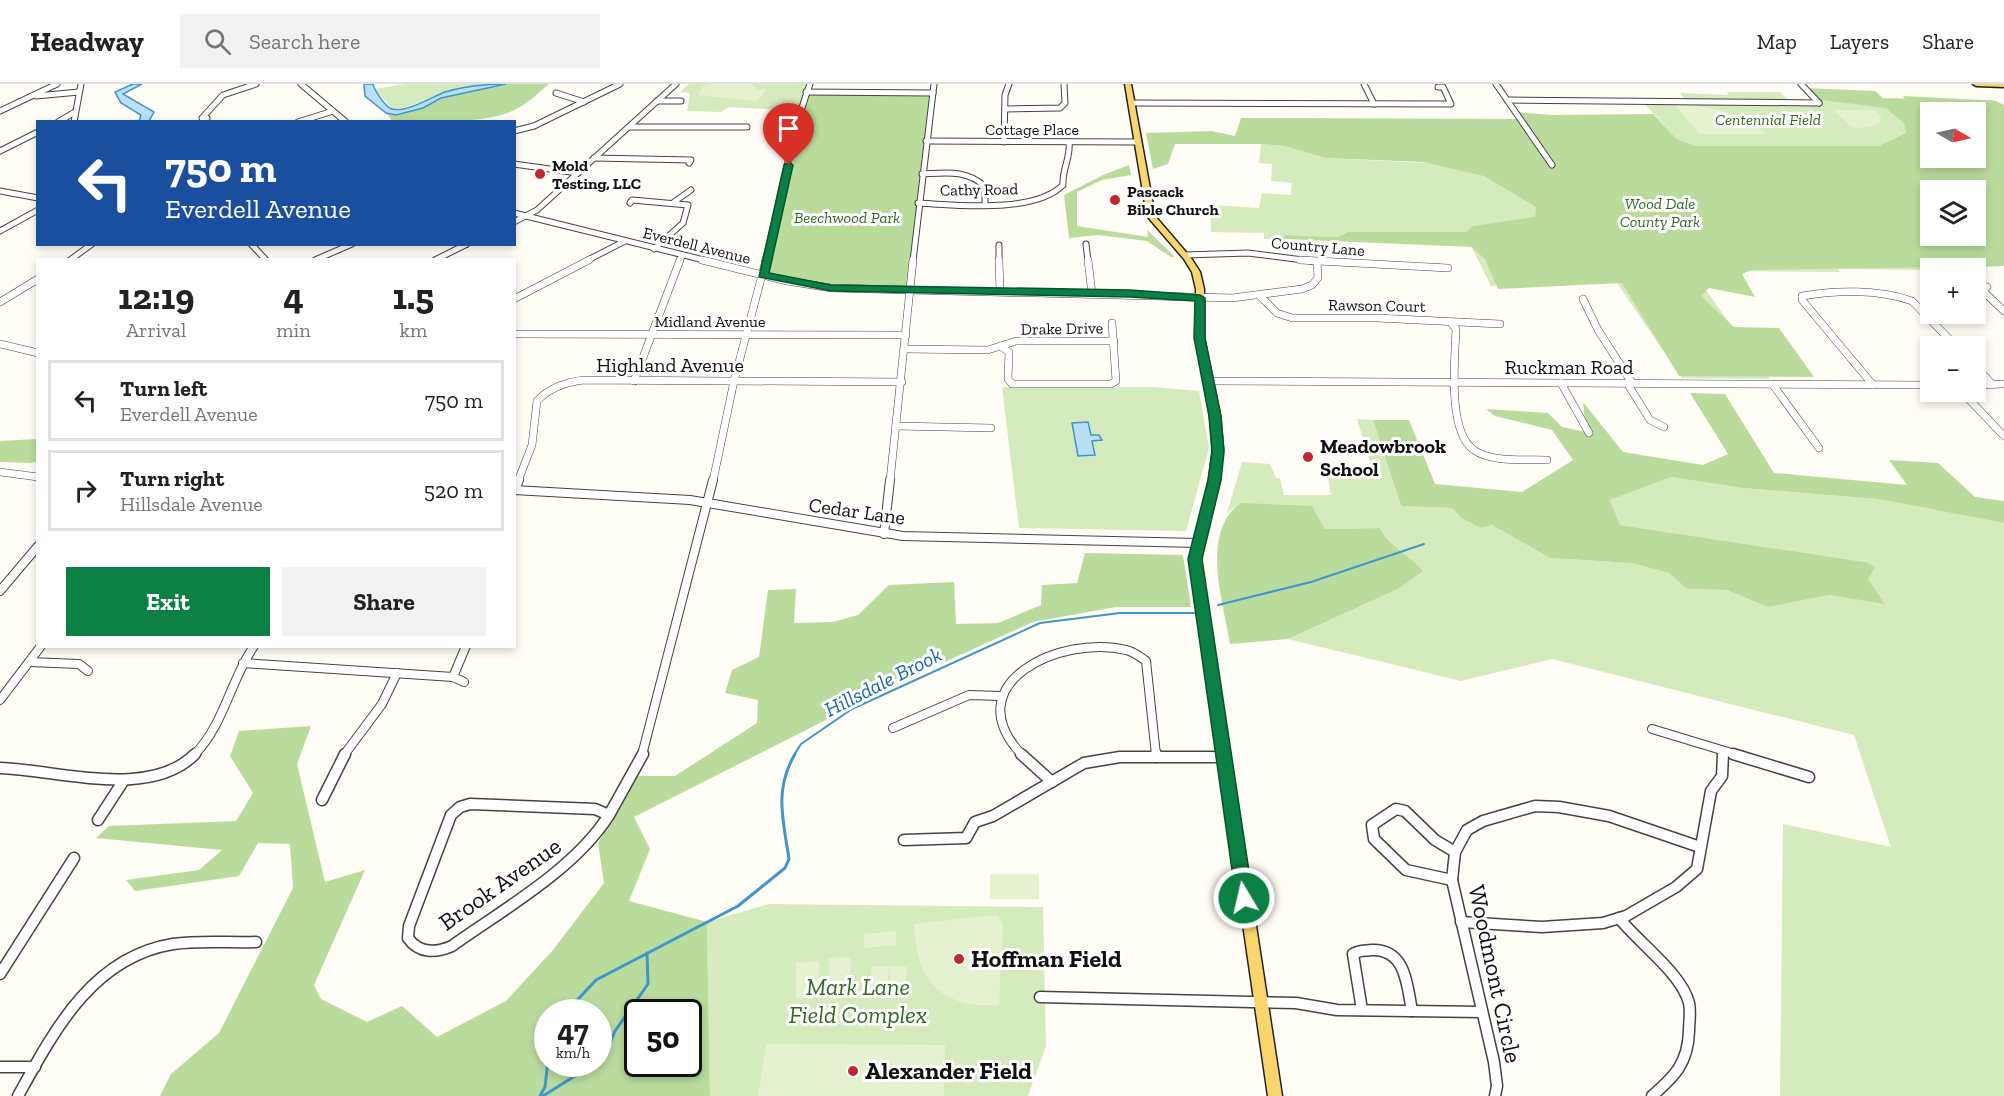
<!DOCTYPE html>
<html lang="en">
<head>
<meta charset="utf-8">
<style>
  :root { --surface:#fff; --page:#f2f2f2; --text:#222; --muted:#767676; --line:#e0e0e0; --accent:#0b8043 }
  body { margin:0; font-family:"Zilla Slab",serif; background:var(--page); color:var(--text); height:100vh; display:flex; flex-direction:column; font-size:22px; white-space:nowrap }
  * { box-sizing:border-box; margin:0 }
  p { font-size:20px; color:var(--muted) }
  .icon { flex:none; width:33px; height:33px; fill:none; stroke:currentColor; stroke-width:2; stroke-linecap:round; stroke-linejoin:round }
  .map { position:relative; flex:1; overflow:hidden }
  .sheet { position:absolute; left:36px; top:174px; width:480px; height:390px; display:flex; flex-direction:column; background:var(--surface); border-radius:0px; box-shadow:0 3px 9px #0003 }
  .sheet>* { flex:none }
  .hud { position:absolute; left:36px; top:36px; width:480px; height:126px; border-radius:0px; box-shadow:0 3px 9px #0003; background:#1a4fa0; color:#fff; overflow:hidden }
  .needle { width:39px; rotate:99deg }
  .fabs { position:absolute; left:1920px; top:18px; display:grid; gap:12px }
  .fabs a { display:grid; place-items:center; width:66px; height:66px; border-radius:0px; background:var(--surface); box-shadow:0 3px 9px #0003; font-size:30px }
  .speed { position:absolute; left:534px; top:915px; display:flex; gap:12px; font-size:30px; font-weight:700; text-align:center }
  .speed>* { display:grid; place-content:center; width:78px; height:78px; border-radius:50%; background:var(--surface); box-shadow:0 3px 9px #0003; line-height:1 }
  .speed small { font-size:15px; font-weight:400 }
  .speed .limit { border:3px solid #111; border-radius:9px; background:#fff; color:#111 }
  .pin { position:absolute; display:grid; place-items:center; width:51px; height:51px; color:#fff; margin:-62px -26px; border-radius:50% 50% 50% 0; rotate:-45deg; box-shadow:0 0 6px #0007 }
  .pin .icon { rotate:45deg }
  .me { position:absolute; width:66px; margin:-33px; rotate:351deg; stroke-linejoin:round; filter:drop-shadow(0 0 4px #0008) }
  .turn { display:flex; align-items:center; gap:21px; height:126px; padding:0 30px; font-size:27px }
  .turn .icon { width:78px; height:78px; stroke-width:2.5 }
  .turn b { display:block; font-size:42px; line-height:51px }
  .eta { display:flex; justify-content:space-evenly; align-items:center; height:102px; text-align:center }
  .eta b { font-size:36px; font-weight:700; line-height:42px }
  .cta { display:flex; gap:12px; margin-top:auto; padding:12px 30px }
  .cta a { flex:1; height:69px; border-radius:0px; background:var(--accent); color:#fff; font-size:24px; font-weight:700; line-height:69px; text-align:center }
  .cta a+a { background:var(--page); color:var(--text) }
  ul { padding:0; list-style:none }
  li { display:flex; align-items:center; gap:18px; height:81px; margin:0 12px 9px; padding:0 18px; border:3px solid var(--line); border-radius:0px }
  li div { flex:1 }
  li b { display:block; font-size:22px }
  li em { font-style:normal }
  header { display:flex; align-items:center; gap:36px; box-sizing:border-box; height:84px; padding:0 30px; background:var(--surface); border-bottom:2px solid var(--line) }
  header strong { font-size:28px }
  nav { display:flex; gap:33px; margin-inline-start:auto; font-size:21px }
  .search { width:420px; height:54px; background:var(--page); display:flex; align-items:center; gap:15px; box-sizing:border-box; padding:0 21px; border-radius:0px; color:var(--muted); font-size:22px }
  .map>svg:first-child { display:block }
  .green { fill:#d5ebbd; fill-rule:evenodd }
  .forest { fill:#b9dc9c; fill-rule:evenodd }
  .pitch { fill:#e6f2cf }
  .water { fill:#b9e0f7; stroke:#3f96cf; stroke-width:1.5 }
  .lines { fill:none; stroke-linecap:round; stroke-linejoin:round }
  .stream-far1 { stroke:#3f96cf; stroke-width:2 }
  .stream { stroke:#3f96cf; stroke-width:3 }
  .minor-far3-casing { stroke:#444; stroke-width:7 }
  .minor-far2-casing { stroke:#444; stroke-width:8 }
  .minor-far1-casing { stroke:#444; stroke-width:10 }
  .minor-casing { stroke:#444; stroke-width:13 }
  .major-casing { stroke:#222; stroke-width:3 }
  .minor-far3 { stroke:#fff; stroke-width:5 }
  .minor-far2 { stroke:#fff; stroke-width:7 }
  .minor-far1 { stroke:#fff; stroke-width:8 }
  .minor { stroke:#fff; stroke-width:10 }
  .major { fill:#f9d66b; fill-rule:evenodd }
  .route { fill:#0b8043; stroke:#07532c; stroke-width:1.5 }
  .poi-dot { fill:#c4262e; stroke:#fff; stroke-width:2 }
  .labels { text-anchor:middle; stroke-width:6; stroke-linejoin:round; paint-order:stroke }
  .far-park-label { font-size:16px; font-style:italic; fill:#2f6b1f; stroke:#fff }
  .far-street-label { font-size:16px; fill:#111; stroke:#fff }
  .far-poi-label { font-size:16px; font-weight:bold; fill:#111; stroke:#fff; text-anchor:start }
  .street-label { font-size:20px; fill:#111; stroke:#fff }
  .poi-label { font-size:20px; font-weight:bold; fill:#111; stroke:#fff; text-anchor:start }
  .water-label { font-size:21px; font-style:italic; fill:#1768a6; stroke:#fff }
  .near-street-label { font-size:24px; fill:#111; stroke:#fff }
  .near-poi-label { font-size:24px; font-weight:bold; fill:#111; stroke:#fff; text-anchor:start }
  .near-park-label { font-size:24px; font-style:italic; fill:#2f6b1f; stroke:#fff }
</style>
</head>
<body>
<header>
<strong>Headway</strong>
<div class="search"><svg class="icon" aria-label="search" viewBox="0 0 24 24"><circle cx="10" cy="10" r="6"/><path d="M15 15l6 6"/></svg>Search here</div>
<nav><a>Map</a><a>Layers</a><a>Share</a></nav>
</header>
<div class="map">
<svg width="2004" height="1012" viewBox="0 0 2004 1012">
  <rect width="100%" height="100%" fill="#fffdf5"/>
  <g class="green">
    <path d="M405 0H483C452 6 424 19 393 26L374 5Z"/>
    <polygon points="689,0 810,0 800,27 729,23 721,28 687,27 690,9 680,8"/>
    <path d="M1727 8H1780L1787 15 1896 18 1891 14 1994 16 2004 23V182L1930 186 1838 185 1840 188 1692 187 1770 295 1682 294 1615 196 1491 202 1464 148H1348L1338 153 1284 151V155H1264V149L1211 148 1210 121 1259 124 1262 109 1291 111 1292 99 1271 97 1272 80 1259 79 1261 60 1284 62 1325 74 1428 79 1690 60 1677 55 1640 15H1685L1680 9 1728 11ZM1930 28H1976V74H1930ZM1930 106H1976V152H1930Z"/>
    <polygon points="1002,303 1154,303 1199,307 1209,364 1186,447 1019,444"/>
    <path d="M1357 335 1373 336 1401 422 1452 424 1461 434 1481 444 1492 441 1550 474 1631 479 1669 489 1687 505 1727 506 1768 523 1830 511 1884 519 1867 494 1865 478 1620 441 1610 416 1671 393 1742 404 1878 415 2004 439V1012H1780L1783 740 1891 763 1854 651 1552 575 1461 597 1288 555 1398 505 1422 487C1409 471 1390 462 1380 444L1325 445 1240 419 1227 429 1242 378 1270 380 1276 394H1280L1284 411H1331L1327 389 1373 387Z"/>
    <polygon points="769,820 1043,823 1046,962 1028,1012 710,1012 707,838"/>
  </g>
  <g class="forest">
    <path d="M506 0H549C540 7 531 17 520 23 491 41 428 37 393 38L386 29C407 33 422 22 440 15 460 6 484 3 506 0Z"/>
    <path d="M1803 4 1875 7 1883 14 1905 15 1903 12 1996 17 2004 21V182L1751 186 1742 190 1755 213 1709 204 1701 212 1734 243 1779 244 1814 293 1679 292 1622 199 1498 205 1485 175 1472 163 1284 155V151L1338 153 1348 148H1467L1473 142 1535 133 1536 123 1484 92 1423 78 1325 74 1284 62 1261 60H1175L1168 80 1153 85 1146 49 1212 47 1235 52 1241 34 1519 35 1516 28 1551 31 1653 30 1677 55 1695 62H1879L1906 49 1904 39 1886 24 1814 15ZM1930 28H1976V74H1930ZM1930 106H1976V152H1930Z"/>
    <polygon points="807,7 934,8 907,209 809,201 764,189"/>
    <polygon points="1129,81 1131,91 1102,96 1077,108 1077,142 1148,153 1147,146 1175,173 1171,173 1147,157 1098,151 1069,154 1064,111 1103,91"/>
    <polygon points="1690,309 1725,310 1774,389 1907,401 1889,376 1938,379 1975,413 2004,417 2004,439 1878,415 1742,404 1671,393 1610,416 1620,441 1865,478 1875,483 1868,495 1885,520 1830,511 1768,523 1727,506 1687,505 1669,489 1631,479 1550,474 1492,441 1481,444 1461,434 1452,424 1401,422 1373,336 1409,336 1435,400 1522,408 1573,376 1552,346 1495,332 1486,325 1548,329 1562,343 1586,348 1583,318 1623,368 1703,381 1728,370"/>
    <polygon points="37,355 37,377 32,379 0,378 0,357"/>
    <path d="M1240 419 1312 422 1325 445 1380 444C1389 462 1409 471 1423 487L1398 505 1288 555 1230 560C1223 517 1200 450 1240 419Z"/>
    <path d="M1085 469 1183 471 1191 523H1116L1033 538 903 597 634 733 650 765 629 817 707 838 710 1012H160L171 990 219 949 293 804 290 760 258 759 239 792 135 807 126 796 199 786 222 766 96 754 109 742 236 737 253 709 230 672 239 647 311 642 297 680 325 798 365 786 314 901 321 915 367 938 402 922 437 953 506 917 553 866 604 799 598 759 637 692H675L757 639 758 616 725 609 732 586 759 573 768 506 796 505 794 539 833 538 858 531 889 501 954 498 956 540 998 539 1041 521 1042 501 1077 499ZM548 928H598V980H548ZM638 928H688V980H638Z"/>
  </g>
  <g class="pitch">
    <polygon points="712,0 751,0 757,5 766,6 757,17 698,11 703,2"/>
    <path d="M1675 21C1707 21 1742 28 1766 50H1700Z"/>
    <polygon points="1833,26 1875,26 1881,32 1880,38 1873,42 1854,45"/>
    <rect x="990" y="790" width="49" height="25"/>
    <path d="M987 832H998L1003 840 999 921C940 925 916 896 914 840Z"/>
    <polygon points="896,847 896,861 864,864 864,850"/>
    <polygon points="851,873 851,909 829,911 829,874"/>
    <polygon points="819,877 819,912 796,915 796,879"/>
    <polygon points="872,882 889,882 886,911 868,911"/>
    <polygon points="891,882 907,883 905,911 888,911"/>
    <polygon points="766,960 945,961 944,1012 758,1012"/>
  </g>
  <g class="water">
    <polygon points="133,0 142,0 123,10 154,28 149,37 139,37 141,31 121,19 115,8"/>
    <path d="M364 0H373C374 6 386 24 392 25 406 29 432 13 445 8 465 2 485 0 506 0L441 14 423 24 396 31 386 29 365 12Z"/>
    <polygon points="1088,338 1091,351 1099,351 1102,356 1092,357 1095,371 1078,372 1072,339"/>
  </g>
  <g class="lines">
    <g class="stream-far1">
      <polyline points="1218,521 1311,498 1424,460"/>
      <polyline points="794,671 801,660 852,625 1040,539 1120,529 1194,529"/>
    </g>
    <g class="stream">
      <path d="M566 928 596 896 738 822 785 784 789 775C783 735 774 706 795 670"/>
      <polyline points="598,975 607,966 615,947 648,900 647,869"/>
      <polyline points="540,1012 545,1003 548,976"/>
      <polyline points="543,1012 594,980"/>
    </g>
    <defs>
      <g id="minor-far3">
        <polyline points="301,0 346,38"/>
        <polyline points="1364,0 1374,20"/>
        <polyline points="1496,0 1552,81"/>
        <polyline points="1801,0 1819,19"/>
        <polyline points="806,8 933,9"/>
        <polyline points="556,9 584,18"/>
        <polyline points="36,12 79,8"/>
        <polyline points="1507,16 1819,19"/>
        <polyline points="657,17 681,17"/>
        <polyline points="1131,19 1451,20 1443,3 1438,3"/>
        <polyline points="1005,25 1060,24 1065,19 1064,0"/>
        <polyline points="0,27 57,0"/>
        <polyline points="207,34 202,34 223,11 256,0"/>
        <polyline points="58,38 75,28"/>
        <polyline points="74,38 81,0"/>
        <polyline points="298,38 333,27"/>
        <polyline points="629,43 747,43"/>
        <polyline points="514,47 534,42 620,0"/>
        <polyline points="926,57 1137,58"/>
        <polyline points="1004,58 1005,11 1009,0"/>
        <polyline points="0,67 38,48"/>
        <polyline points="594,74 691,76 689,79"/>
        <polyline points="514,80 578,89"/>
        <path d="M922 90C944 89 968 85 985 103V120"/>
        <polyline points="0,107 38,114"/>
        <polyline points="674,118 691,106"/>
        <polyline points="630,119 632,116 688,121 683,139 654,165"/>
        <path d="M918 119C957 121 1034 130 1063 101 1062 84 1071 74 1069 58"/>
        <polyline points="514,129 708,177"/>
        <polyline points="514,138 537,126 676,0"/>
        <polyline points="0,147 38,126"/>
        <polyline points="251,160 266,176"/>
        <polyline points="1086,160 1088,177"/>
        <polyline points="999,161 999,177"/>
        <polyline points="1185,171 1248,169 1311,177"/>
        <polyline points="70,176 92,160"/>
        <polyline points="315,176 352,160"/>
        <polyline points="435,176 467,160"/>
        <polyline points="586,177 625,157"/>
        <polyline points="680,177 682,171"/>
        <path d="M765 177C781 119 789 56 810 0"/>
        <polyline points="913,177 934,0"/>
      </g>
      <g id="minor-far2">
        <polyline points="702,176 787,197 831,204 1232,214 1302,205 1312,201 1318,194 1317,178"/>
        <polyline points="999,176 1000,207"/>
        <polyline points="1088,176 1092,210"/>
        <polyline points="1300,176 1448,184"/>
        <polyline points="1987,203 1983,207 2004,227"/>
        <polyline points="1260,212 1277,229 1292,234 1377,234 1500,240"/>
        <polyline points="514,215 589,176"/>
        <polyline points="1583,215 1598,246 1632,299"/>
        <polyline points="0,218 38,195"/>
        <path d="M1452 240 1456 245C1455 274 1447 348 1474 366 1492 379 1526 375 1547 376"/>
        <polyline points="514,250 906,251"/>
        <polyline points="0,260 38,269"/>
        <polyline points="1000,262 1009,268 1008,295 1012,300 1111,300 1116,297 1112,239"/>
        <polyline points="905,265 988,266 1016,257 1114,257"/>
        <polyline points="1976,283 1992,300"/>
        <polyline points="634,297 680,176"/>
        <polyline points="1207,297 1930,301"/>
        <polyline points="1561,299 1589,349"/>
        <polyline points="1627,299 1650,336 1664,343"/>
        <polyline points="1773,301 1819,364"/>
        <path d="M1873 301 1802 216V212C1836 206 1879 205 1912 217L1956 262"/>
        <polyline points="1976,301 2004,300"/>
        <polyline points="1962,308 2004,352"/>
        <polyline points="896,342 991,344"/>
        <polyline points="0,388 38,393"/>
        <path d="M518 397 532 361 537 317C550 303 566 298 584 296L902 298"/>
        <polyline points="713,397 734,297 766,176"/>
        <polyline points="890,397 913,176"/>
      </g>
      <g id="minor-far1">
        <polyline points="514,406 690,416 903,452 1198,459"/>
        <polyline points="515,406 519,396"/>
        <polyline points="884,450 890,396"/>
        <polyline points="0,507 38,462"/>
        <polyline points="29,578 79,580 88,587"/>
        <polyline points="243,579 453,593 464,598"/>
        <polyline points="453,593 466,562"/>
        <polyline points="0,616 41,562"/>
        <polyline points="893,644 969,611 1000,612"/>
        <polyline points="1652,645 1738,671"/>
        <path d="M194 671C224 641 230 597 254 562"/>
        <polyline points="344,671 382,620 397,589"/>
        <polyline points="642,671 713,396"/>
        <path d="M1022 671C954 599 1062 550 1126 566 1133 567 1140 573 1146 577L1156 671"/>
        <polyline points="1723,671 1723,668"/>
      </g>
      <g id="minor">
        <polyline points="1021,670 1052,698"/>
        <polyline points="1156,670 1156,673"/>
        <polyline points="1733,670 1809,693"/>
        <path d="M0 684C58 686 150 716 195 670"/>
        <polyline points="322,716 345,670"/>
        <path d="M470 720 595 725 609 731C575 785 504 825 452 862 436 869 419 870 408 854L409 842 451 731 460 723Z"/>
        <polyline points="609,731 643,670"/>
        <polyline points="98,736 124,696"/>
        <polyline points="904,756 966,754 975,738 993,732 1084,679 1120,673 1223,673"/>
        <polyline points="1452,796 1406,786 1374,755 1372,741 1396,725 1405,727 1435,756 1455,768"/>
        <path d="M1619 834C1638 858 1682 890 1689 919 1691 928 1689 938 1689 947 1688 979 1675 992 1652 1012"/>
        <polyline points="1461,838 1542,843 1603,839 1626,832 1676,803 1697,785 1711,707 1722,692 1723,670"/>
        <polyline points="0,890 74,774"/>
        <polyline points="1040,913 1296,919 1337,926 1482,928"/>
        <path d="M1362 926 1353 870C1359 866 1365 867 1372 866 1406 865 1407 901 1412 927"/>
        <polyline points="0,983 35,983"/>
        <path d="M18 1012C54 947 92 873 173 860 200 856 229 859 256 858"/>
        <polyline points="1495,1012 1497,1002 1494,978 1452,796 1455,768 1467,746 1483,737 1535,722 1559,723 1609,732 1700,763"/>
      </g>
      <g id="major">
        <polygon points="1125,0 1131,0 1155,132 1191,174 1200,188 1204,205 1204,254 1220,332 1223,365 1219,396 1200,475 1282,1012 1268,1012 1190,475 1209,396 1213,365 1210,332 1196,254 1196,205 1192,188 1184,175 1147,132"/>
        <polygon points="1973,0 2004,0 2004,3 1976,2"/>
      </g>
    </defs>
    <use href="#minor-far3" class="minor-far3-casing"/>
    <use href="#minor-far2" class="minor-far2-casing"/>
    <use href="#minor-far1" class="minor-far1-casing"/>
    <use href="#minor" class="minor-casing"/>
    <use href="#major" class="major-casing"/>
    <use href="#minor-far3" class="minor-far3"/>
    <use href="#minor-far2" class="minor-far2"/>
    <use href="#minor-far1" class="minor-far1"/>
    <use href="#minor" class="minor"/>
    <use href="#major" class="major"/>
  </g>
  <polygon class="route" points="789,78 793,81 769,189 831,201 1130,206 1200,211 1205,214 1205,254 1221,332 1224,368 1221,396 1202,475 1253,814 1250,820 1244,822 1238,820 1236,814 1188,475 1208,396 1212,368 1209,332 1194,254 1195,217 1130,213 831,207 759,193 784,81"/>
  <g class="poi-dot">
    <circle cx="540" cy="90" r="6"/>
    <circle cx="1115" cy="116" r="6"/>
    <circle cx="1308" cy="373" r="6"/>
    <circle cx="959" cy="875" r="6"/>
    <circle cx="853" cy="987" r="6"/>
  </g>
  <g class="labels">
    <g class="far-park-label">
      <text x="1768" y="41">Centennial Field</text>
      <text x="1660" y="125">Wood Dale<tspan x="1660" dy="18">County Park</tspan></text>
      <text x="847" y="139">Beechwood Park</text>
    </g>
    <g class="far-street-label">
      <text x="1032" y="51">Cottage Place</text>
      <text transform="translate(979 105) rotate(-1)" y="6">Cathy Road</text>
      <text transform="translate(697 161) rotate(14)" y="6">Everdell Avenue</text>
      <text transform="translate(1318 162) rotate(5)" y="6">Country Lane</text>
      <text transform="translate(1377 221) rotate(1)" y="6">Rawson Court</text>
      <text x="710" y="243">Midland Avenue</text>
      <text transform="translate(1062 244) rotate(-1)" y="6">Drake Drive</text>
    </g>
    <g class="far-poi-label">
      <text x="552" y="87">Mold<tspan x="552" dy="18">Testing, LLC</tspan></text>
      <text x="1127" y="113">Pascack<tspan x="1127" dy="18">Bible Church</tspan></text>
    </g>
    <g class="street-label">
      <text x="670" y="288">Highland Avenue</text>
      <text x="1569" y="290">Ruckman Road</text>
      <text transform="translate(857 427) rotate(8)" y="7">Cedar Lane</text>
    </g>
    <g class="poi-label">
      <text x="1320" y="369">Meadowbrook<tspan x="1320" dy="23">School</tspan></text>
    </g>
    <g class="water-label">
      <text transform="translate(883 598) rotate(-27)" y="7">Hillsdale Brook</text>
    </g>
    <g class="near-street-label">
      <text transform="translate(500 800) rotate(-35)" y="8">Brook Avenue</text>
      <text transform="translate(1495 890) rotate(78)" y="8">Woodmont Circle</text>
    </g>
    <g class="near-poi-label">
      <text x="971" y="883">Hoffman Field</text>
      <text x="865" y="995">Alexander Field</text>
    </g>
    <g class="near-park-label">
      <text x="858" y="911">Mark Lane<tspan x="858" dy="28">Field Complex</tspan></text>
    </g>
  </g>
</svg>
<div class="fabs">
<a><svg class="needle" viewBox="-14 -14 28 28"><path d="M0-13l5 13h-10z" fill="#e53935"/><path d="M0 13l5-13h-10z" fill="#767676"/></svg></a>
<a><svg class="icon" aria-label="layers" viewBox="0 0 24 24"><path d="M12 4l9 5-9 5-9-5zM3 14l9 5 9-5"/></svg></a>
<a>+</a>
<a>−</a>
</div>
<div class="speed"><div>47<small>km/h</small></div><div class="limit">50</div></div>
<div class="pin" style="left:789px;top:81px;background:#d93025"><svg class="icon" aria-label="arrive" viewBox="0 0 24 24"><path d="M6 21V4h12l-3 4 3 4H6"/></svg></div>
<svg class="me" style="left:1244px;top:814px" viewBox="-20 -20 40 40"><circle r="17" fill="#0b8043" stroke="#fff" stroke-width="3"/><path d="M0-11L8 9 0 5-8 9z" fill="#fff"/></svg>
<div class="hud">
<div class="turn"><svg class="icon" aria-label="left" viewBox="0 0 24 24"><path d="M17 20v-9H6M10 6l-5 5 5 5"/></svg><div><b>750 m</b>Everdell Avenue</div></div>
</div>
<section class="sheet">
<div class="eta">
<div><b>12:19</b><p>Arrival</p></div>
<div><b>4</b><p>min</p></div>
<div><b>1.5</b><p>km</p></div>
</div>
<ul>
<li><svg class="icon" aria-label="left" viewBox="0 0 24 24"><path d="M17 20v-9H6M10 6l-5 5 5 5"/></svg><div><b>Turn left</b><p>Everdell Avenue</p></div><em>750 m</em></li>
<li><svg class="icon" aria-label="right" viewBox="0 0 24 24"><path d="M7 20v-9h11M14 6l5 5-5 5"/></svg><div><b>Turn right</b><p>Hillsdale Avenue</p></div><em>520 m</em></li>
</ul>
<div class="cta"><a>Exit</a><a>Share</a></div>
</section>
</div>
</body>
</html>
